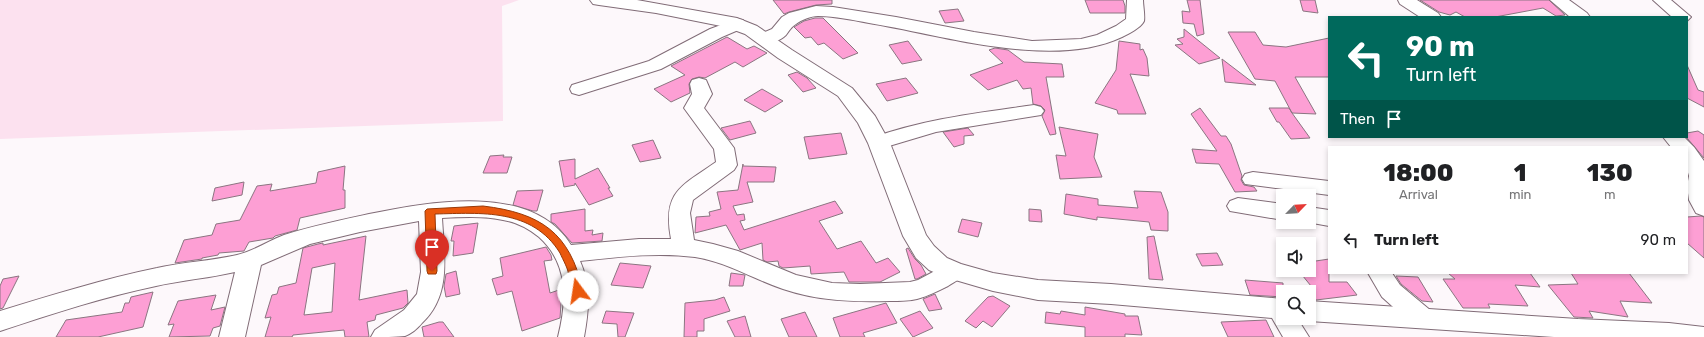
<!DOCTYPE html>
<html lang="en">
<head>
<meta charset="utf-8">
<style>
  :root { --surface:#fff; --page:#f6f6f6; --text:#202124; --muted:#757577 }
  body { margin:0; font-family:Rubik,sans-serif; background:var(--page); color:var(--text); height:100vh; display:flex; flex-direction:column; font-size:15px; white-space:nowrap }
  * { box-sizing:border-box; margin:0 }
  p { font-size:13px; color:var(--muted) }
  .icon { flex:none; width:22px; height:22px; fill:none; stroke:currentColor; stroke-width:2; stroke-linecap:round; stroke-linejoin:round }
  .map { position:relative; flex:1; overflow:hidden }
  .side { position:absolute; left:1328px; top:146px; width:360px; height:128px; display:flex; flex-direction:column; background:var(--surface); border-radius:0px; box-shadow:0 2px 6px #0003 }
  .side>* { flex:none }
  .guide { position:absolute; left:1328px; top:16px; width:360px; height:122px; border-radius:0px; box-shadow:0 2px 6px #0003; background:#00695c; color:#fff; overflow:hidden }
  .needle { width:26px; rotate:65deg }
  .fabs { position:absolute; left:1276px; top:189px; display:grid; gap:8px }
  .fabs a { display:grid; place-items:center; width:40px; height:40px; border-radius:0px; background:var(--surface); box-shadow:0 2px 6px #0003; font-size:20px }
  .pin { position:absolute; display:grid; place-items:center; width:34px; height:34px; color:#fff; margin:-41px -17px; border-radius:50% 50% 50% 0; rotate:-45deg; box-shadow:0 0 4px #0007 }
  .pin .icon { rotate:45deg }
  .me { position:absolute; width:44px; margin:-22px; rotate:346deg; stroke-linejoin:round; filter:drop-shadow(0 0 3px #0008) }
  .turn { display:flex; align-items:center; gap:14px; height:84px; padding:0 12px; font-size:18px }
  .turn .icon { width:52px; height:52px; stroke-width:2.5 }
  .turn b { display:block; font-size:28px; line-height:34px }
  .then { display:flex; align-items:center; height:38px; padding:0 12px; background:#0003; gap:8px; font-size:15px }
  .eta { display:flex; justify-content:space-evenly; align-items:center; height:68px; text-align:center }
  .eta b { font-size:24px; font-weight:800; line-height:28px }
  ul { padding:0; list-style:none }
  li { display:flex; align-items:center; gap:12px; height:52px; padding:0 12px }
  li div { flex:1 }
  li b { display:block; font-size:15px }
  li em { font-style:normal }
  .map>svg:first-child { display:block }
  .green { fill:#fce1ef }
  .building { fill:#fd9fd4; stroke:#8b7581; fill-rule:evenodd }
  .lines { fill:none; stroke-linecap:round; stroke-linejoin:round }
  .minor-casing { stroke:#816c77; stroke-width:2 }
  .major-casing { stroke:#816c77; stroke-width:2 }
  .minor { fill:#fff; fill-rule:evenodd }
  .major { fill:#fff; fill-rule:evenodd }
  .route { fill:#ea580c; stroke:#983908 }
</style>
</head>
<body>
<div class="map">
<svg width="1704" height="337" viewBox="0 0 1704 337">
  <rect width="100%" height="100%" fill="#fdf8fb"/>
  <polygon class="green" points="0,0 519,0 502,6 503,121 0,139"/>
  <g class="building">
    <polygon points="773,0 832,0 832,4 816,5 789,12 784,14"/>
    <polygon points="1085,0 1123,0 1125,6 1125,13 1090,13"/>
    <polygon points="1187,0 1200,0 1204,34 1197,36 1194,24 1183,23 1182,11 1190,12"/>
    <polygon points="1300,0 1315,0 1318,13 1303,11"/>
    <polygon points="1420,0 1549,0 1565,15 1556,16 1543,8 1495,17 1465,17 1456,12 1450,15 1439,12"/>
    <polygon points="958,9 964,21 945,23 939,11"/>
    <polygon points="815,18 823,18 858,53 843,59 824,43 818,45 811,37 805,38 794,27 804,21"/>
    <polygon points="1184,29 1220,58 1199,64 1175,45 1183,44 1177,39 1184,37"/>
    <polygon points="1228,32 1255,32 1263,45 1286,47 1329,38 1329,77 1295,77 1316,114 1292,113 1310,138 1291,139 1279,122 1277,122 1269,108 1289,108 1292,113 1275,81 1255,79"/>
    <polygon points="727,37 747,49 754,46 767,53 743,67 735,62 705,78 699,77 692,79 689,84 690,93 671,102 654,89 685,75 671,66"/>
    <polygon points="908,41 922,60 902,64 889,45"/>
    <polygon points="1119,41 1140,44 1140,50 1143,49 1147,58 1149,76 1130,74 1146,114 1118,114 1117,110 1095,103 1116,70"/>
    <polygon points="995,48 1008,50 1024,62 1062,64 1064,77 1046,77 1056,134 1050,135 1042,116 1045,110 1041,106 1033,104 1031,88 1023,89 1017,80 988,90 970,75 1003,63 989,50"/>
    <polygon points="1222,59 1256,85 1225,82"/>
    <polygon points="1687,65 1698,90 1704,92 1704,107 1687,98"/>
    <polygon points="797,72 807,78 816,88 803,92 788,75"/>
    <polygon points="906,78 918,93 887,101 876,84"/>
    <polygon points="762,89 783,101 765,112 744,100"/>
    <polygon points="1200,108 1221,136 1226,136 1231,144 1242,176 1241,180 1244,185 1254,187 1257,191 1235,192 1219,164 1196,163 1192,149 1217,151 1191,114"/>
    <polygon points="750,121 756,133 730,140 721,128"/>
    <polygon points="1059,127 1098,134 1094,157 1102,177 1060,179 1056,155 1066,156"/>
    <polygon points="968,128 974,135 964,136 964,144 954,147 943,132"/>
    <polygon points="1698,131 1704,135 1704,158 1687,138 1687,133"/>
    <polygon points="841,133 847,154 809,159 804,137"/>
    <polygon points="653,140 661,158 640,162 632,145"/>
    <polygon points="504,155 503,157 512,157 507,173 483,173 490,156"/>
    <polygon points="575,159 575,179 598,168 610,188 608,188 613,196 589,205 575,183 575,185 564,187 559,161"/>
    <polygon points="743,164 743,166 776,167 774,182 747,182 753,202 733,206 737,215 744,214 745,220 740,221 744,230 835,201 843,213 819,221 837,249 861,241 876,263 888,258 900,272 880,282 849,282 844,272 811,274 810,266 783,268 779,266 778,261 767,262 763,260 762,243 740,250 726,225 695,233 696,217 710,216 709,212 721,209 717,192 738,190"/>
    <polygon points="345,166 343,190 345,190 345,208 300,218 297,230 275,236 273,238 249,242 244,251 219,253 218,255 202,258 202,259 175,263 184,240 212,235 216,224 240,220 257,186 272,184 270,191 316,183 318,172"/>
    <polygon points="244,182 242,195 212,201 215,188"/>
    <polygon points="543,190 537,211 533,211 513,205 517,191"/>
    <polygon points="1134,191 1161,192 1168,212 1168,231 1151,230 1149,222 1097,217 1097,220 1064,214 1066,194 1098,199 1098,205 1138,208"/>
    <polygon points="585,209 585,231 593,230 592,235 603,233 602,241 572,243 555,224 551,222 551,214"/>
    <polygon points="1029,209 1041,210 1042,222 1029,221"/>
    <polygon points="1701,216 1704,217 1704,258 1687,243 1687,217"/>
    <polygon points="962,219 982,223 978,237 958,232"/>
    <polygon points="478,223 473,253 453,256 454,241 451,241 454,226"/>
    <path d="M366 236 359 300 407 290 408 303 403 308 376 315 375 320 367 322 369 337H345L344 330 293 335 292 337H265L271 317 265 318 272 295 277 294 279 287 296 283 303 248 318 244 323 243V245ZM335 263 332 312 304 315 312 268Z"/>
    <polygon points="1154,236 1163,280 1149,279 1147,237"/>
    <polygon points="546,247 551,255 552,260 544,261 550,293 562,289 560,318 522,331 512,291 497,295 492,279 503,276 500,258"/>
    <polygon points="908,248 915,259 921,265 926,274 917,279 915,279 906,249"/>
    <polygon points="1217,253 1223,265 1202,266 1196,254"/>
    <polygon points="1329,259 1329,282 1347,282 1357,295 1316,300 1306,286 1311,286 1298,270 1309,270 1309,262"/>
    <polygon points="620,263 651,266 643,288 611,285"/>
    <polygon points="456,271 460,294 446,297 444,286 446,274"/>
    <polygon points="731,273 745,275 743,286 729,286"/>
    <polygon points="1448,273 1530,273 1540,287 1515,285 1528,306 1488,304 1490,308 1463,308 1443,279 1455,279"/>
    <polygon points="1571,273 1629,273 1652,303 1620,301 1628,317 1589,311 1593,318 1574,317 1548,285 1578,284"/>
    <polygon points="19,276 3,308 0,309 0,286 3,279"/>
    <polygon points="1396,276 1418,277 1433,302 1422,301 1401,284"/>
    <polygon points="1245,280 1283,283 1283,297 1250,295"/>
    <polygon points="153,292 143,327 98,337 56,337 66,320 122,312 125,303 129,303 131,297"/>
    <polygon points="935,294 942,309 929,311 923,299"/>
    <polygon points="216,295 211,310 225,307 220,326 213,328 210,336 169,337 174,324 168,325 178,301"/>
    <polygon points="993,296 1010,306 992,327 983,321 976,328 965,321 988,297"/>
    <polygon points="724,297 730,311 704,319 704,331 697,331 697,337 684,337 685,303 715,300"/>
    <polygon points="886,303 897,323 863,333 865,337 840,337 833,318"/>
    <polygon points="1085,307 1125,314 1125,316 1138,316 1142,335 1125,334 1125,337 1085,337 1085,327 1045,323 1046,312 1060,314 1061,311 1085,315"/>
    <polygon points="606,311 634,313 625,337 618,337 617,324 602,323"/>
    <polygon points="920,311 933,328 913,337 900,319"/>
    <polygon points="805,312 817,337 789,337 781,319"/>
    <polygon points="745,316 751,337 735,337 727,321"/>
    <polygon points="1266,320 1274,337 1228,337 1221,322"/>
    <polygon points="439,322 443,322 454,337 424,337 422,327"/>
  </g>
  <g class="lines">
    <defs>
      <g id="minor">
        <path d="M1127 0H1143C1143 6 1145 15 1144 21 1141 28 1128 34 1122 37 1052 70 943 35 869 23 853 20 835 16 818 16 811 16 801 20 796 24 791 27 789 31 786 35 779 42 766 45 758 43L755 39 758 35 772 29 782 17 789 13 816 6 833 7 896 17 974 32 1032 41 1081 39 1097 35 1116 26 1126 19Z"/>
        <polygon points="1398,0 1417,0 1438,13 1441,17 1420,17 1400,4"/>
        <polygon points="1550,0 1569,0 1587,13 1590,17 1570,17"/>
        <polygon points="1653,0 1671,0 1691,17 1687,21 1687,17 1672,17"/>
        <polygon points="737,19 743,20 746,24 743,28 722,37 661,69 579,95 572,93 570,89 572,85 649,61 710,29"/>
        <path d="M699 78 706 80 712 94 704 108 734 148 737 165 734 170 693 200 690 213 694 240 713 244 738 251 796 275 832 283 860 284 910 282 918 280 946 265 954 262 962 265 966 271C962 279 955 281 948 286 938 291 928 296 917 299 908 301 899 301 890 301 853 302 818 301 783 289 753 279 727 262 695 257 657 252 618 257 580 261 591 286 589 310 584 337H558C567 301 569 264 539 237 528 228 516 222 503 220 483 216 462 217 442 218 444 255 452 295 422 323 418 328 411 334 405 336 398 337 380 337 371 337L375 330 404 310 417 294 421 272 419 221 360 232 310 244 261 265 245 337H219L235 272C209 278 183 280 156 286 103 297 52 314 0 331V311C52 295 104 279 157 268 183 262 211 261 237 255 254 251 268 241 284 235 312 226 341 220 369 214 429 202 532 182 571 245L639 239H671C662 191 682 186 716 162L714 149 684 108 692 94 690 84 692 80Z"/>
        <path d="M1034 105 1041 107 1044 111 1041 115 936 132 879 149 872 148 869 143 872 138C924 119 979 113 1034 105Z"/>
        <polygon points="1663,137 1684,137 1694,147 1704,161 1704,216 1696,213 1689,200 1687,186 1689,176 1687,169 1687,147 1671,147"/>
        <polygon points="1253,172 1329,181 1329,195 1245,184 1242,179 1245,174"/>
        <polygon points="1238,198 1283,204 1283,220 1230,211 1227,206 1230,201"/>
        <polygon points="1309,207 1329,210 1329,226 1307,222 1309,222"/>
        <polygon points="1368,273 1392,273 1400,285 1430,310 1433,317 1430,324 1421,327 1412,324 1382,297"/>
        <polygon points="1283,309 1283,318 1297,318 1309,337 1283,337 1272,318 1275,311"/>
      </g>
      <g id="major">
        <polygon points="590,0 637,0 737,18 757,26 792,50 852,88 875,116 890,143 926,235 934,246 947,258 961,264 993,273 1038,280 1111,284 1283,299 1283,318 1286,318 1283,319 1111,304 1038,300 993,291 945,277 929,270 916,258 903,236 868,143 858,123 838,96 778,58 745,34 726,27 656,13 599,5 593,4"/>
        <polygon points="1309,301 1578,319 1669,323 1704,327 1704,337 1554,337 1309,321 1300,318 1309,318"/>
      </g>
    </defs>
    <use href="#minor" class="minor-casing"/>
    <use href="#major" class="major-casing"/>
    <use href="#minor" class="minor"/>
    <use href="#major" class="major"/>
  </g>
  <path class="route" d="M483 206C540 213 570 232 583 291L581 293H574C571 288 571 282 569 276 568 268 563 260 560 253 532 208 481 213 435 214L437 271 436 274H428L427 271 425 211 427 209Z"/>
</svg>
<div class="fabs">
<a><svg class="needle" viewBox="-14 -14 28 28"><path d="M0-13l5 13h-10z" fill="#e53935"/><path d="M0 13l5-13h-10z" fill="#757577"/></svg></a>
<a><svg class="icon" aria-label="sound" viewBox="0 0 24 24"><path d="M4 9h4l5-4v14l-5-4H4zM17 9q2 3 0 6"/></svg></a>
<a><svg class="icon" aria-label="search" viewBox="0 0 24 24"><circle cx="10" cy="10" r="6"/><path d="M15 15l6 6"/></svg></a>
</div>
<div class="pin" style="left:432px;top:271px;background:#d93025"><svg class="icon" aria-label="arrive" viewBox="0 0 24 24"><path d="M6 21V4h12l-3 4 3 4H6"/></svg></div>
<svg class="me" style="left:578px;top:291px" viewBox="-20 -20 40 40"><circle r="19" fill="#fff"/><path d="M0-13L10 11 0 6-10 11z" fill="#ea580c"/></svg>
<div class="guide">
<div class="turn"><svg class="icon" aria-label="left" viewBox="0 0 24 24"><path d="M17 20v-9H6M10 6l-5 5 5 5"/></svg><div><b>90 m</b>Turn left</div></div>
<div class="then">Then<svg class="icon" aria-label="arrive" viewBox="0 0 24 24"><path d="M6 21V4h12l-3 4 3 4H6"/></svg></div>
</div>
<section class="side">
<div class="eta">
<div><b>18:00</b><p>Arrival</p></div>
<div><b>1</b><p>min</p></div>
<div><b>130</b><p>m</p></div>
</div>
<ul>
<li><svg class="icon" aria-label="left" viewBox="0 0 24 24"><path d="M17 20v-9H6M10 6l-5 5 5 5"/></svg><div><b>Turn left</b></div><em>90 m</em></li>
</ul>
</section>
</div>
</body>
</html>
